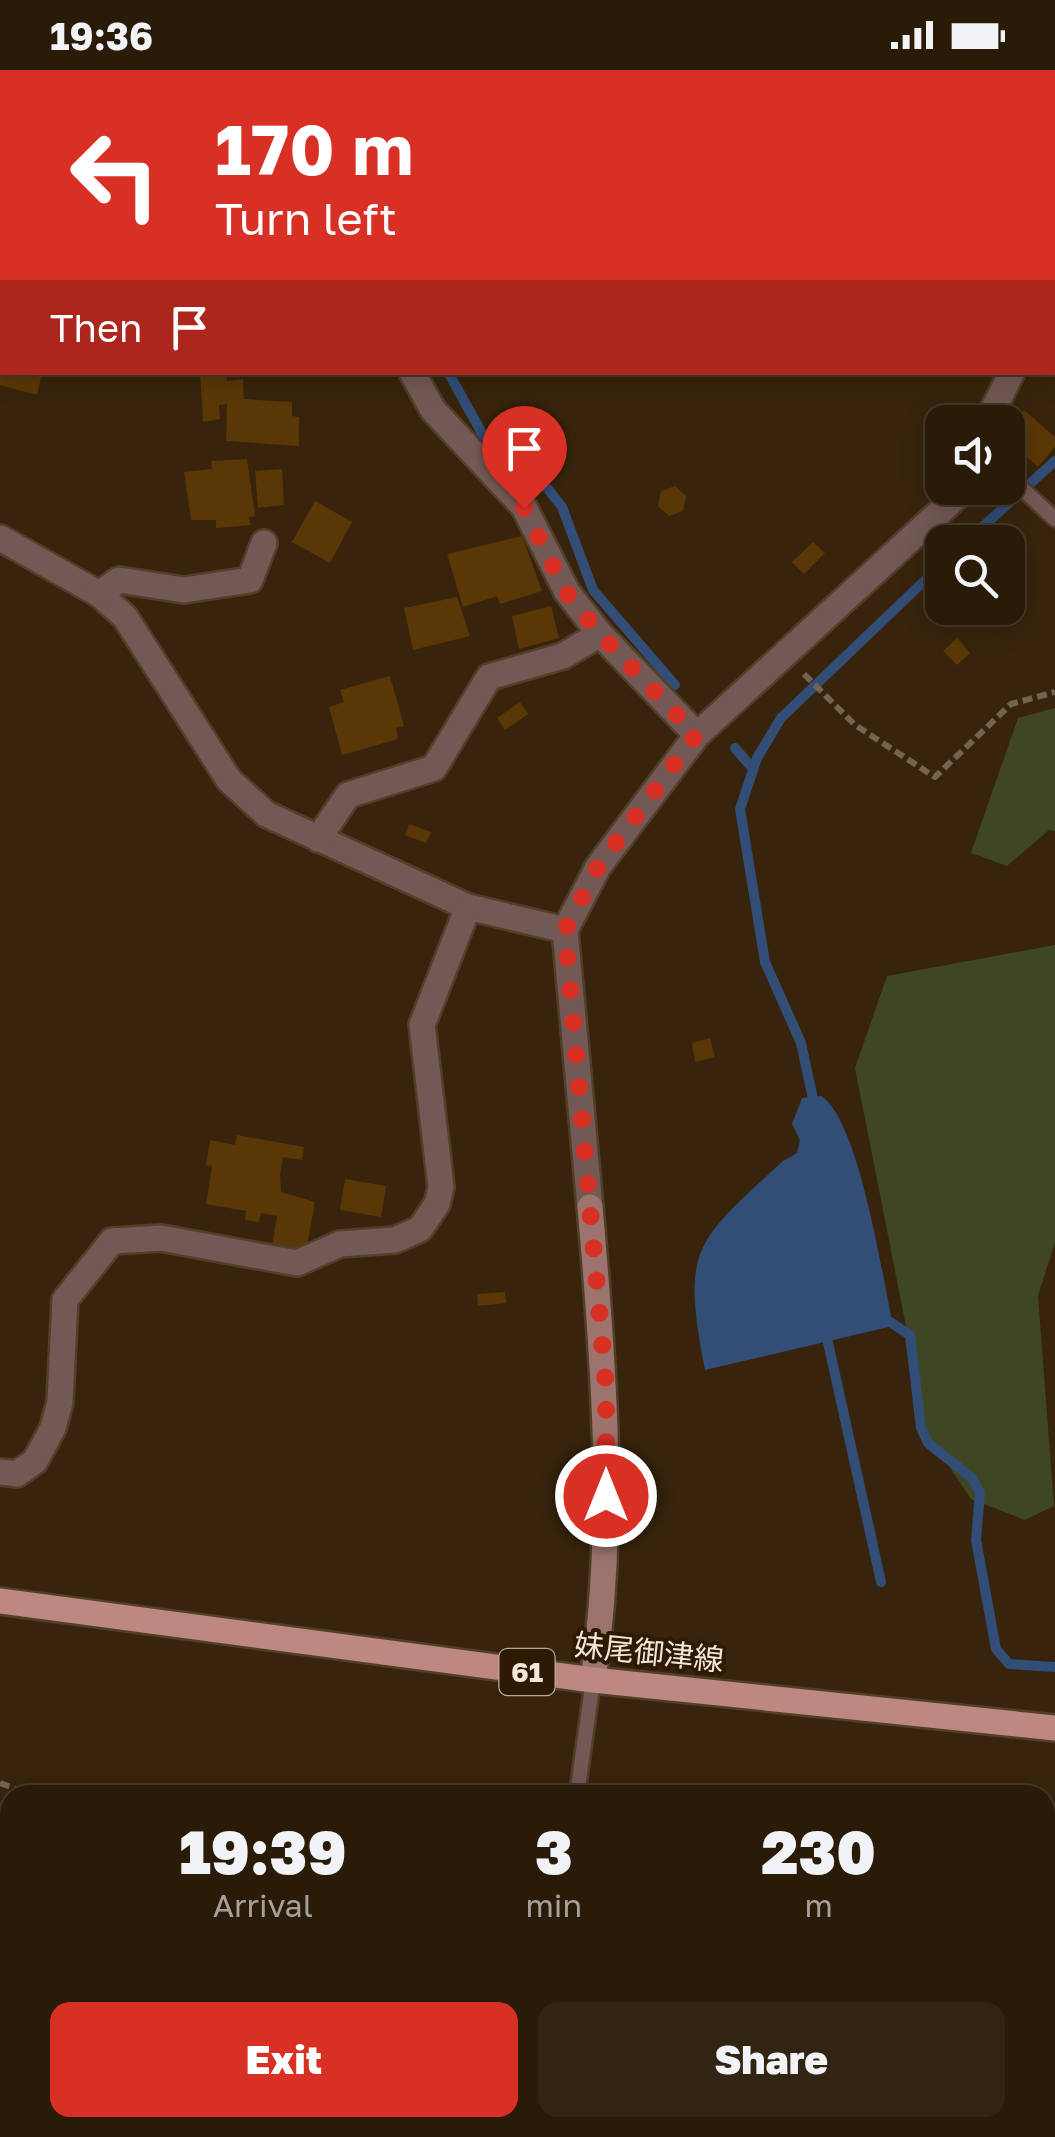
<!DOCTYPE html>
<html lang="en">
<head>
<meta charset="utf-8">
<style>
  :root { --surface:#2a1b09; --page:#322412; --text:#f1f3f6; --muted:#a5a19c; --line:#46392a; --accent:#d93025 }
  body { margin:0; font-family:"Golos Text","Noto Sans JP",sans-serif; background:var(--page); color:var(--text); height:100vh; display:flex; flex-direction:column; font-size:38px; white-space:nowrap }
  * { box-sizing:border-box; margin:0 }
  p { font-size:32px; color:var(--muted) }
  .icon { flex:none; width:55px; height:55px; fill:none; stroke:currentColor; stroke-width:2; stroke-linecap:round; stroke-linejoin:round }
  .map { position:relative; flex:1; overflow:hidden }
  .details { position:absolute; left:0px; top:1715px; width:1055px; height:352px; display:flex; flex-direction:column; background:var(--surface); border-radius:30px 30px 0 0; box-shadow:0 5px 25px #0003,0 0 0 2px var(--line) }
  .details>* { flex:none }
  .top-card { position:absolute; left:0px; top:0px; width:1055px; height:305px; box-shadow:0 5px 25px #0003,0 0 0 2px var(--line); background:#d93025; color:#fff; overflow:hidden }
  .controls { position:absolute; left:925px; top:335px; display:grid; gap:20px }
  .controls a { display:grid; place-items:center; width:100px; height:100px; border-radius:20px; background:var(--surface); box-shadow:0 5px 25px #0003,0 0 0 2px var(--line); font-size:50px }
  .pin { position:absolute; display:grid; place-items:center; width:85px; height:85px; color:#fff; margin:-102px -42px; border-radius:50% 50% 50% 0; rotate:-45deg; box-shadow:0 0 10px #0007 }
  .pin .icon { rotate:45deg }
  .me { position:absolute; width:110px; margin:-55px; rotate:0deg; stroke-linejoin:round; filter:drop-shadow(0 0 8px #0008) }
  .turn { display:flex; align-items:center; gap:35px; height:210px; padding:0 50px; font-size:45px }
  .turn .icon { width:130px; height:130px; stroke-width:2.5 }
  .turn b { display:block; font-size:70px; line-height:85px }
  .then { display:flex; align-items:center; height:95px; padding:0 50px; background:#0003; gap:20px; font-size:38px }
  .eta { display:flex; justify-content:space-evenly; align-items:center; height:170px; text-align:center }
  .eta b { font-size:60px; font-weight:800; line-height:70px }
  .primary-button { display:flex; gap:20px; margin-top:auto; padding:20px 50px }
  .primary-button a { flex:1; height:115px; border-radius:20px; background:var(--accent); color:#fff; font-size:40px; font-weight:800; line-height:115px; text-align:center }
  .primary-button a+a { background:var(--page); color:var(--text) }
  .status { display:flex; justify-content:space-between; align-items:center; height:70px; padding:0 50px; background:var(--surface); direction:ltr }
  .status svg { height:28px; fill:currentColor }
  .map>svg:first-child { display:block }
  .green { fill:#3f4623 }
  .water { fill:#324d76 }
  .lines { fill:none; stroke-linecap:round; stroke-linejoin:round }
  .stream { stroke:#324d76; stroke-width:10 }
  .building { fill:#5a3706 }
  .lane-casing { stroke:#523f29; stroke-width:19 }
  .street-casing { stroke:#523f29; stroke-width:30 }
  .secondary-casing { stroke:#523f29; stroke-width:30 }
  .primary-casing { stroke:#523f29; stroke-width:30 }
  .path { stroke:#75634f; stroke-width:6; stroke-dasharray:10 5; stroke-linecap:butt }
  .lane { stroke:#735955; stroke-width:14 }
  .street { stroke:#735955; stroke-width:25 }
  .secondary { stroke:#9c746d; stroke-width:25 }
  .primary { stroke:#bc887f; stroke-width:25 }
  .route { stroke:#d93025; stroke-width:18; stroke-dasharray:0 32.4 }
  .labels { text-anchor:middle; stroke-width:8; stroke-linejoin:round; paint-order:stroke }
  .shield { fill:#2e1a03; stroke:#b9a998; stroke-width:2.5 }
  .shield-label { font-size:28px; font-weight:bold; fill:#f4e6d8 }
  .street-label { font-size:30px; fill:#f4e6d8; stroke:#2e1a03 }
</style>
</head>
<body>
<div class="status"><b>19:36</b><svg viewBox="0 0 49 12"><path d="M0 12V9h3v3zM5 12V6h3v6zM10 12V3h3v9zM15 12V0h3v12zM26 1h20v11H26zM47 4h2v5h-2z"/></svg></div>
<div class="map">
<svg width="1055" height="2067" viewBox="0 0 1055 2067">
  <rect width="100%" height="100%" fill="#38240c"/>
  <g class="green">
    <polygon points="1055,638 1055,761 1049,760 1007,796 971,783 1018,648"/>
    <polygon points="1055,875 1055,1172 1038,1226 1054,1436 1025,1450 971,1429 927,1363 855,998 887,906"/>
    <polygon points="0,1865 10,1867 10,2058 911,2058 910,2067 0,2067"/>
  </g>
  <path class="water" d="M821 1026C859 1049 883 1209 893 1256L705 1300C681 1177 695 1172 783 1091L797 1083 800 1070 792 1054 802 1028Z"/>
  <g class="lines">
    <g class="stream">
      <polyline points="324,0 325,2"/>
      <polyline points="448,302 483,365 548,419 562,437 593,520 675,615"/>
      <polyline points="966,472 1055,391"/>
      <polyline points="735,678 753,699"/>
      <polyline points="815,1038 801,973 765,892 740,739 757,688 781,648 942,494"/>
      <polyline points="887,1250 910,1265 921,1358 928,1373 972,1408 980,1423 976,1470 996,1579 1009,1594 1055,1597"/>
      <polyline points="825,1259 881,1512"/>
    </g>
  </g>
  <g class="building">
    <polygon points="0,302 42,302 37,325 0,315"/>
    <polygon points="200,302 227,302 227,311 243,309 244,329 292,332 292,346 299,347 299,376 226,371 227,334 219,335 220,349 203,352"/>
    <polygon points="1024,340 1055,367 1055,377 1038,397 1008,370 1008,360"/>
    <polygon points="247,389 255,446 249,447 251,455 216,458 216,450 191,450 184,402 212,399 211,391"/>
    <polygon points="282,399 284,435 258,438 255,401"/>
    <polygon points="675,416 686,426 683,441 669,446 658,436 661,421"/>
    <polygon points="315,431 352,452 330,493 292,472"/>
    <polygon points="522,466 542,521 500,534 497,526 463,537 447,484"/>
    <polygon points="813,472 825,483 804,504 792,492"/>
    <polygon points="457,527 470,566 413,580 404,538"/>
    <polygon points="551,536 559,568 519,579 512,546"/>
    <polygon points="957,568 970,583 957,595 943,581"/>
    <polygon points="390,606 404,656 396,658 398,669 342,685 329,637 344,632 340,620"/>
    <polygon points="520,632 528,644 505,660 497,648"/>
    <polygon points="409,754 431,762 426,773 405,765"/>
    <polygon points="710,968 715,987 695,992 692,973"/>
    <polygon points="237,1065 304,1077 302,1090 283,1087 280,1104 281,1122 315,1132 306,1182 272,1176 277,1146 261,1143 259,1152 245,1150 246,1141 206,1134 212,1096 206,1095 210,1070 235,1075"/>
    <polygon points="345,1109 386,1116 381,1147 340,1140"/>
    <polygon points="505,1222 506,1233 478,1236 477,1224"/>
  </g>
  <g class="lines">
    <defs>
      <g id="lane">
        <polyline points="1008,406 1055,449"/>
        <polyline points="577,1725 593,1610"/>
        <polyline points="0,1844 10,1845"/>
        <polyline points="1045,1903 1055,1900"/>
        <polyline points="1045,2020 1055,2023"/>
      </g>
      <g id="street">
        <polyline points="45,2 46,0"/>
        <polyline points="294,2 294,0"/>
        <polyline points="805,2 806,0"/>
        <polyline points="0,74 2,70"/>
        <polyline points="1052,167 1055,171"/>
        <polyline points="1052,215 1055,210"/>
        <polyline points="412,302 433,340 524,437 567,522 600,564 697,665"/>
        <polyline points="987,352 1012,302"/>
        <polyline points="0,468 99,524 125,547 229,710 266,744 468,837 565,860"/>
        <polyline points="99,524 119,510 184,520 250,510 264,473"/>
        <polyline points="318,769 348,725 434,698 489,607 563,586 600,564"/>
        <polyline points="590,1137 565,860 598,797 697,665 966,418"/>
        <polyline points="0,1402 17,1404 35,1391 53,1358 60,1332 65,1230 112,1171 161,1168 297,1193 340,1174 395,1170 420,1159 437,1134 441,1117 422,955 468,837"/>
      </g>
      <path id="secondary" d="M590 1137C604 1295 616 1452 593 1610"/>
      <polyline id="primary" points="0,1531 593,1610 1055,1658"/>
    </defs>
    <use href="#lane" class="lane-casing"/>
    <use href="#street" class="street-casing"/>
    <use href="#secondary" class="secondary-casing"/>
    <use href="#primary" class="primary-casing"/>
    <g class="path">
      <polyline points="804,604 855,655 935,707 1011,634 1055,622"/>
      <polyline points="0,1713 32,1725"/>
      <polyline points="1050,1867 1055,1868"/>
    </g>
    <use href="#lane" class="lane"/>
    <use href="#street" class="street"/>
    <use href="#secondary" class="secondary"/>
    <use href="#primary" class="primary"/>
  </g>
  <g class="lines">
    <polyline class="route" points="524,438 566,522 600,564 696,665 598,797 565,860 606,1316 606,1426"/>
  </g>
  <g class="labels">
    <rect class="shield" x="499.5" y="1579" width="55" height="46" rx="8"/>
    <g class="shield-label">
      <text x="527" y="1612">61</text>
    </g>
    <g class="street-label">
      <text transform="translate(649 1583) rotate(6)" y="10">妹尾御津線</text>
    </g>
  </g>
</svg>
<div class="controls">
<a><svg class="icon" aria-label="sound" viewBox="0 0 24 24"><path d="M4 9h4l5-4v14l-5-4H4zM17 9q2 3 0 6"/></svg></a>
<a><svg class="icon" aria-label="search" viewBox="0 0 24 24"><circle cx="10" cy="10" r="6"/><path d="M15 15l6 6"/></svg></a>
</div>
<div class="pin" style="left:524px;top:438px;background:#d93025"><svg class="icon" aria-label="arrive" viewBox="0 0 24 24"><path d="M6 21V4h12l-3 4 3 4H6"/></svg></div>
<svg class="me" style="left:606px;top:1426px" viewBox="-20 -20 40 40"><circle r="17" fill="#d93025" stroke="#fff" stroke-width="3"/><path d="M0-11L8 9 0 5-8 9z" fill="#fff"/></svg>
<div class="top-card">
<div class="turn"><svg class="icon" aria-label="left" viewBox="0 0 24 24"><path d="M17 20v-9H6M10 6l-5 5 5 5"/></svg><div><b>170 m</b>Turn left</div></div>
<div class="then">Then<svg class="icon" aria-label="arrive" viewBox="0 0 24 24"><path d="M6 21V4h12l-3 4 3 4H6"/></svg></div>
</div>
<section class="details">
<div class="eta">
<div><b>19:39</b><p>Arrival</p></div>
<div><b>3</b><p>min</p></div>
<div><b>230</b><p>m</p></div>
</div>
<div class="primary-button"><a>Exit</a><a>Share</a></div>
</section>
</div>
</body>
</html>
